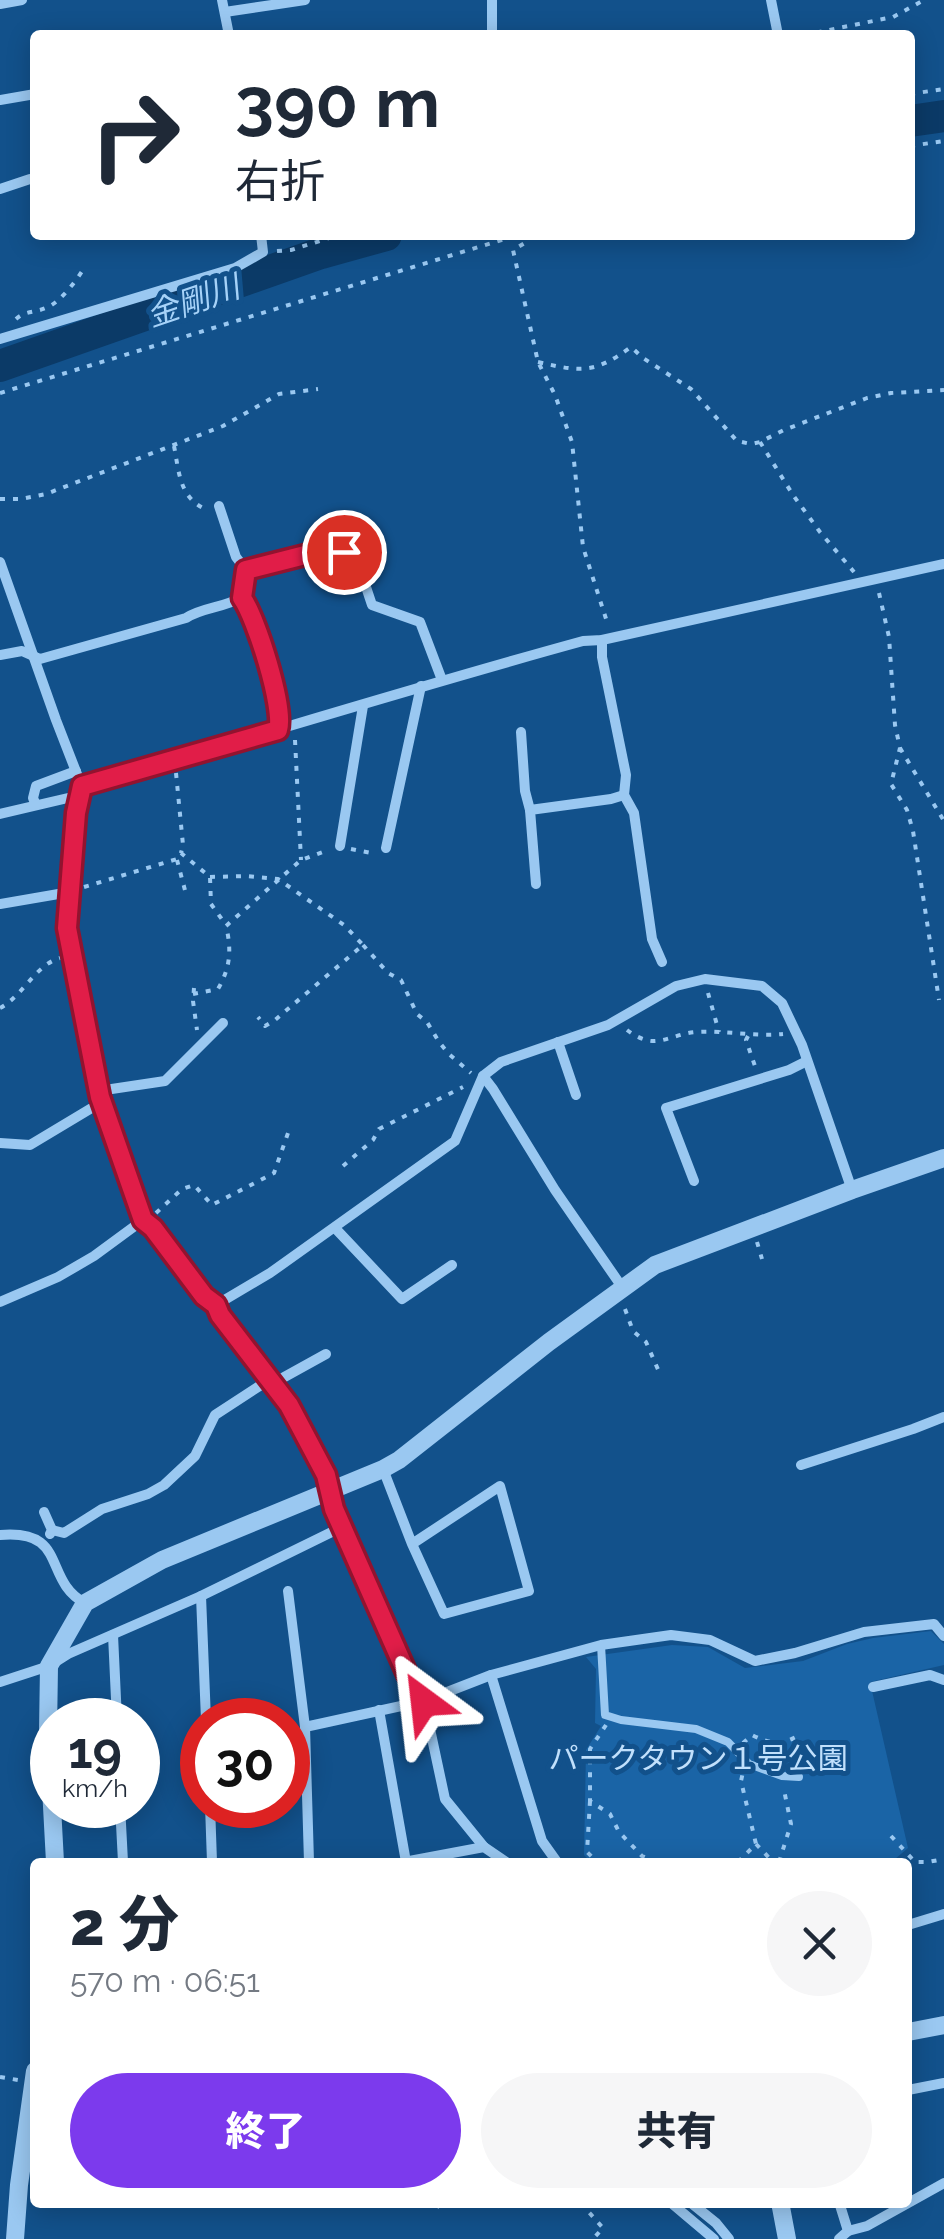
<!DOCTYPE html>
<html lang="ja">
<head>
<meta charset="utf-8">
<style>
  :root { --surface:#fff; --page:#f6f6f7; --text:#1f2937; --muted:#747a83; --accent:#7c3aed }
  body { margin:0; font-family:Raleway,"Noto Sans JP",sans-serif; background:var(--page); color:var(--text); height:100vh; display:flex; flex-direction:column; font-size:38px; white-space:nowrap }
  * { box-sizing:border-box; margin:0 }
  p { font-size:32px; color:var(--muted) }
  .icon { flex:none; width:55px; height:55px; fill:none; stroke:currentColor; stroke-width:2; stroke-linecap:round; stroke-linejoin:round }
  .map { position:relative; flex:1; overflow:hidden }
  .details { position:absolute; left:30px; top:1858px; width:882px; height:350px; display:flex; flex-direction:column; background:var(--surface); border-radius:10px; box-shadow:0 5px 25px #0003 }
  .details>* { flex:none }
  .guide { position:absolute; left:30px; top:30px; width:885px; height:210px; border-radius:10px; box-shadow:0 5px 25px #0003; background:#fff; color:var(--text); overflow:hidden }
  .speed { position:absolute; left:30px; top:1698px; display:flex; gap:20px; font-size:50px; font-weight:700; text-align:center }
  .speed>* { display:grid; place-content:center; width:130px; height:130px; border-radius:50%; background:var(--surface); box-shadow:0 5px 25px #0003; line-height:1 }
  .speed small { font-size:25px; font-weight:400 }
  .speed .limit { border:15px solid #d22; background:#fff; color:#111 }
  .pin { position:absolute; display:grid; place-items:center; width:85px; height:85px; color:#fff; margin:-42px; border:5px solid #fff; border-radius:50%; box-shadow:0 2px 10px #0007 }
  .me { position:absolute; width:110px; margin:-55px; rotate:330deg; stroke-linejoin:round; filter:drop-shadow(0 0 8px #0008) }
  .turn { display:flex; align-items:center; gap:35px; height:210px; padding:0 40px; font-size:45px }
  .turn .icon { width:130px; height:130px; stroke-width:2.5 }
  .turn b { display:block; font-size:70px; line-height:85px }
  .round { display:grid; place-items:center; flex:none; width:105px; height:105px; border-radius:52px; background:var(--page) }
  .summary { display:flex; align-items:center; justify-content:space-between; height:170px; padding:0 40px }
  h1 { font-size:60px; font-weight:800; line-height:75px }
  .action { display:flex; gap:20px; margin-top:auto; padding:20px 40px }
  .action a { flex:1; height:115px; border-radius:60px; background:var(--accent); color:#fff; font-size:40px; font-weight:800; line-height:115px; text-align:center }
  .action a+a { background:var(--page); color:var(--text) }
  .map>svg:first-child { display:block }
  .green { fill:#1a64a6 }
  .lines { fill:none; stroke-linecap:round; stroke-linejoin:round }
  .river { stroke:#0b3a67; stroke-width:32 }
  .path { stroke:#9ac8f1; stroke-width:4; stroke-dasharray:5 8; stroke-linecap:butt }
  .service { stroke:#9ac8f1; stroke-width:8 }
  .minor { stroke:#9ac8f1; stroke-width:10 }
  .tertiary { stroke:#9ac8f1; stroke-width:18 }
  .route-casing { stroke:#92132f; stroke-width:25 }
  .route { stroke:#e11d48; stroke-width:18 }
  .labels { text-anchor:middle; stroke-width:10; stroke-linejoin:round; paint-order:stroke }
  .park-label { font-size:30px; fill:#c1e0fc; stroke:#12518b }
  .water-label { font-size:32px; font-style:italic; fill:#a6d2f8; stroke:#12518b }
</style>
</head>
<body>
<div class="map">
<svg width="944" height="2239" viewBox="0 0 944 2239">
  <rect width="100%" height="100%" fill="#12518b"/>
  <polygon class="green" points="931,1631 944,1644 944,1665 870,1682 908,1848 895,1859 882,1862 591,1862 584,1855 586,1750 601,1726 595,1723 596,1669 586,1657 672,1645 708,1647 745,1668 803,1661 847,1644 873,1638"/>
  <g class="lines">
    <g class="river">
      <polyline points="910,121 944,116"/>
      <polyline points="0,366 321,253 386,235"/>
    </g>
    <g class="path">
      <polyline points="804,35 893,17 924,0"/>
      <polyline points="910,94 944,89"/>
      <polyline points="910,146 944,141"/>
      <polyline points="533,235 528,241 513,250 538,362 555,395 572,442 583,547 608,625"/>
      <polyline points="277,251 291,250 339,235"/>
      <path d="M16 319C26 310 36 313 48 307 61 301 75 282 83 270"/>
      <path d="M538 362C581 372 594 374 631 347L643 358 691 389 737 441 751 444 760 442 784 430 867 398 891 393 944 390"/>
      <polyline points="0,393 518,235"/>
      <polyline points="760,442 793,495 820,532 854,572"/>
      <path d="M174 446C179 471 179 497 205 509"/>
      <polyline points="0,499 21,499 46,494 223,426 279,394 318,389"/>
      <polyline points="879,593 889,637 895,725 900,748 891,784 907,810 913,831 939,1000"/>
      <polyline points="295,740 301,860"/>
      <polyline points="900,748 944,821"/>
      <polyline points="176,773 183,845 181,853"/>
      <polyline points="351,849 376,854"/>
      <polyline points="177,860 186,894"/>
      <polyline points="210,877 246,876 278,879 344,925 363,945 275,1020 265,1026 258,1017"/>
      <polyline points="84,887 177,859 181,853 210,877 211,904 226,925"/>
      <polyline points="363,945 388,973 401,980 417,1014 427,1022 439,1042 449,1054 471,1073"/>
      <polyline points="194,988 193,1001 197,1030"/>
      <polyline points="708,993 719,1032"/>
      <path d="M193 994 218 989C230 968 232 951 226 926L301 860 328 850"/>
      <path d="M0 1008C23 996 35 965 60 958"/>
      <path d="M627 1030C635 1036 646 1042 656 1041 669 1040 682 1033 695 1032 725 1030 753 1037 783 1034"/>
      <polyline points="748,1036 746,1040 756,1069"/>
      <polyline points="343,1166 373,1140 379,1129 463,1087"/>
      <polyline points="156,1213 182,1189 194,1185 212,1205 274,1173 288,1133"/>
      <polyline points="757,1242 762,1259"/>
      <polyline points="625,1309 633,1331 646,1342 660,1374"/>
      <polyline points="606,1725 590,1749 590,1801 610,1814 619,1832 642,1856 657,1862"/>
      <path d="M743 1743 752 1735C768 1743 779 1746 796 1737"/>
      <polyline points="590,1801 587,1852 597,1862"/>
      <polyline points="891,1836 915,1862 928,1862 944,1859"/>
      <polyline points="756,1844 773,1862"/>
      <polyline points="738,1862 756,1844 741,1781 743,1772"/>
      <polyline points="779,1862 791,1824 784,1790"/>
      <polyline points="0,2077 18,2080"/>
      <polyline points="583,2202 585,2208 603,2228 593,2239"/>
      <polyline points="437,2208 439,2202"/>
    </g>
    <polyline class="service" points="601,1645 605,1715 621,1720 696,1729 728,1742 749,1764 782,1776 799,1777"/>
    <g class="minor">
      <polyline points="222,0 229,35"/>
      <polyline points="492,0 492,35"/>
      <polyline points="771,0 778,35"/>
      <polyline points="0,4 22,0"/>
      <polyline points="225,12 305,0"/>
      <polyline points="0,100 35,94"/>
      <polyline points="0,189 30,179"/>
      <polyline points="0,339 235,268 263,252 261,235"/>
      <polyline points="0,562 56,720 82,787 76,813 67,928 100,1097 143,1220 153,1227 204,1296 216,1305 220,1315 289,1405 326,1475 333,1509 407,1674 424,1701 491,1675 601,1645 671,1635 710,1640 755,1661 795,1653 864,1632 934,1624 944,1636"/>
      <polyline points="246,570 313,553 354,551 372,605 420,622 442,680"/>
      <path d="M242 597C256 618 285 708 278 730"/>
      <polyline points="602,640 602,657 626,775 624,795 634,813 652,939 662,962"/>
      <path d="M0 655 22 651 40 659 186 618C203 607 224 608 242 597L246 570 236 557 219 506"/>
      <polyline points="521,732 525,791 530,810"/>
      <path d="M82 787C249 739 415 687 583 641L602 640 944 564"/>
      <polyline points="36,805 33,798 36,786 76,771"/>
      <polyline points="0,814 68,798 79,799"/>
      <polyline points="340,846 363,706"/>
      <polyline points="386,848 421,686"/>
      <polyline points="536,884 530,810 611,799 624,795"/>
      <polyline points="0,904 70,892"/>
      <polyline points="558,1042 576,1095"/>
      <polyline points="483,1076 493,1089 555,1190 622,1287"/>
      <polyline points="0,1143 30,1145 95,1106 105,1090 165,1081 223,1023"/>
      <polyline points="694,1181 666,1108 789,1070 807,1061"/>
      <polyline points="335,1228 402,1299 452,1265"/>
      <polyline points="0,1302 58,1277 94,1256 143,1220"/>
      <polyline points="216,1305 270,1273 455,1141 483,1076 501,1062 608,1025 676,986 705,979 762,986 782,1003 802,1045 852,1190"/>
      <polyline points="801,1465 913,1429 944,1417"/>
      <polyline points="383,1469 412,1544 444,1614 529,1591 500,1486 412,1544"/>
      <polyline points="44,1512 52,1530 50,1534"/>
      <polyline points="52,1530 64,1533 102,1509 148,1494 164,1485 195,1456 215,1415 261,1385 279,1380 326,1354"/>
      <path d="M0 1535C69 1529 42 1580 85 1603"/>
      <polyline points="288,1591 305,1727 424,1701 445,1799 484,1847"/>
      <polyline points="201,1596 342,1527"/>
      <polyline points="113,1635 117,1720"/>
      <polyline points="491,1675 542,1841 557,1862"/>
      <polyline points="0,1682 49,1666 68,1654 201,1596 206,1720"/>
      <polyline points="873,1687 930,1675 944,1680"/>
      <polyline points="379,1710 406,1862"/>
      <polyline points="305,1727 309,1862"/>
      <polyline points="120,1805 123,1862"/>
      <polyline points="210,1805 212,1862"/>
      <polyline points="404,1862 484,1847 506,1862"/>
      <polyline points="908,1925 944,1914"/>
      <polyline points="908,2090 944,2083"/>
      <polyline points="670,2202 714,2239"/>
      <polyline points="690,2202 716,2223 729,2239"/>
      <polyline points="848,2231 867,2226 944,2183"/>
      <polyline points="839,2239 848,2231 839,2202"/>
    </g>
    <g class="tertiary">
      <polyline points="55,1862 48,1732 49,1666 85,1603 162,1560 383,1469 399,1460 549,1342 655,1265 852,1190 944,1158"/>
      <polyline points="908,2032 944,2025"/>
      <polyline points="780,2202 787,2239"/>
      <polyline points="15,2239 19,2185 35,2071"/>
    </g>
  </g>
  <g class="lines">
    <defs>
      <path id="route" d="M344 552 313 553 246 570 242 598C256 617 285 709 278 730L82 786 76 813 67 928 100 1097 143 1220 153 1228 204 1296 216 1305 220 1315 289 1405 326 1475 334 1509 407 1674 424 1702"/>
    </defs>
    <use href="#route" class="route-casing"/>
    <use href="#route" class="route"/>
  </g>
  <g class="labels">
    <g class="park-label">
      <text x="698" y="1769">パークタウン１号公園</text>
    </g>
    <g class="water-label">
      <text transform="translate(193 301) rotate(-19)" y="11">金剛川</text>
    </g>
  </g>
</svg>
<div class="speed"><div>19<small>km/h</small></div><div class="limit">30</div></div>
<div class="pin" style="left:344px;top:552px;background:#d93025"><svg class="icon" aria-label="arrive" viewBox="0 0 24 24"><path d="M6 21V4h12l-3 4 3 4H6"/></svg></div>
<svg class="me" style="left:424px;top:1702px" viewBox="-20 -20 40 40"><path d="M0-17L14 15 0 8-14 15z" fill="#e11d48" stroke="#fff" stroke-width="4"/></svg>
<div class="guide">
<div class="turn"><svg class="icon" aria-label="right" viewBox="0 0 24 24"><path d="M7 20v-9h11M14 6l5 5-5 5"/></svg><div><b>390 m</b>右折</div></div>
</div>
<section class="details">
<div class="summary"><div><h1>2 分</h1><p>570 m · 06:51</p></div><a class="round"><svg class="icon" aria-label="close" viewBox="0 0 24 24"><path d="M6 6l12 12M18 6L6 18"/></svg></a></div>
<div class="action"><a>終了</a><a>共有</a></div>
</section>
</div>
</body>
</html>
